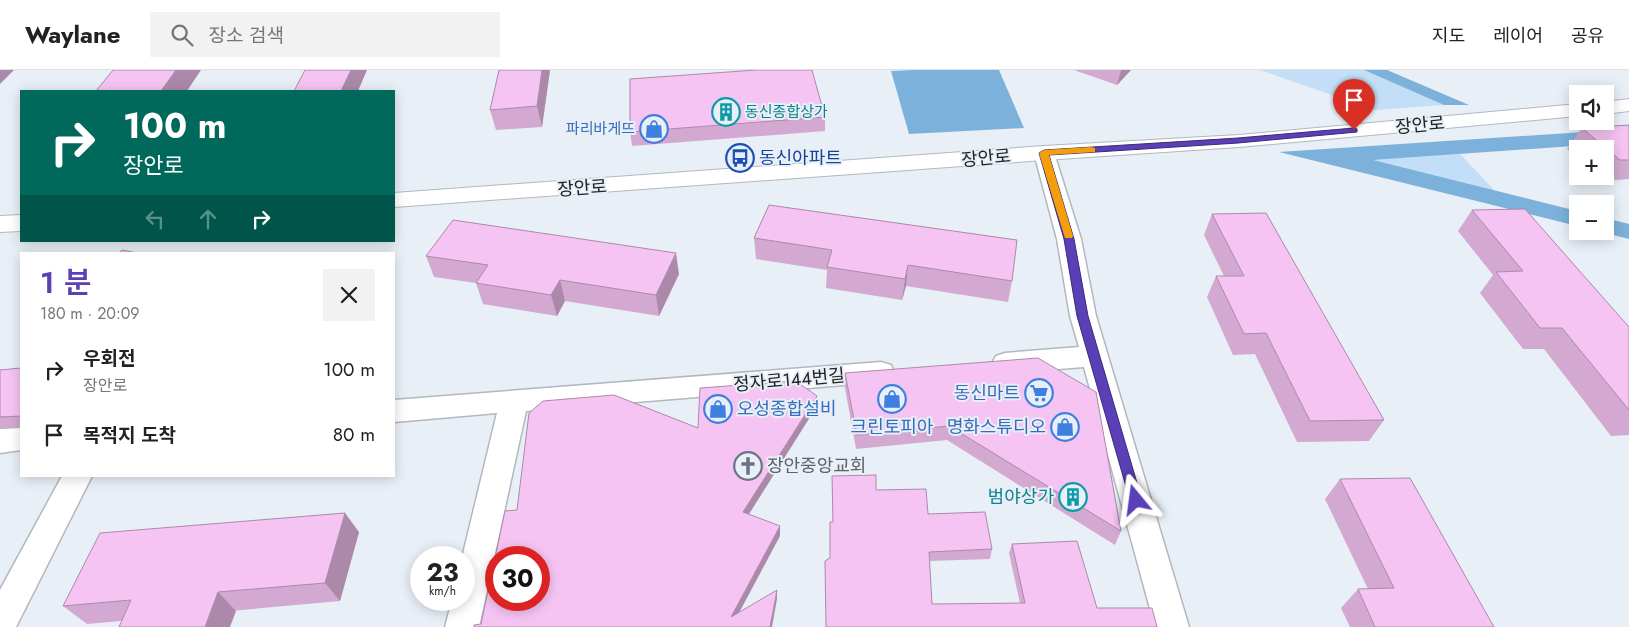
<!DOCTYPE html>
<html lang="ko">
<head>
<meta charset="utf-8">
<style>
  :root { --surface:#fff; --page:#f2f2f2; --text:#222; --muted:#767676; --line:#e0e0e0; --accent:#5a3fb7 }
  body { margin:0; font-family:Jost,"Noto Sans KR",sans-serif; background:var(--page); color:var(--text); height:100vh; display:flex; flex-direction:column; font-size:19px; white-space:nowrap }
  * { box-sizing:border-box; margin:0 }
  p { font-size:16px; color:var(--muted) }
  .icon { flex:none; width:28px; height:28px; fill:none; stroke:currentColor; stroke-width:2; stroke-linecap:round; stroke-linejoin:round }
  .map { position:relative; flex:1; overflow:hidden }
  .sheet { position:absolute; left:20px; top:182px; width:375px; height:225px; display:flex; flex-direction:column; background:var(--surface); border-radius:0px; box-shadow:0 2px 12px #0003 }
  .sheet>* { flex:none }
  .banner { position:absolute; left:20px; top:20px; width:375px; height:152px; border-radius:0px; box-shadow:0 2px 12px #0003; background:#00695c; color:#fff; overflow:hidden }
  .fabs { position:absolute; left:1569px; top:15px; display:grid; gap:10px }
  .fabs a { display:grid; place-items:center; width:45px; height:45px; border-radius:0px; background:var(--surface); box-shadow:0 2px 12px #0003; font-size:25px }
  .speed { position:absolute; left:410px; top:476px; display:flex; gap:10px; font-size:25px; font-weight:700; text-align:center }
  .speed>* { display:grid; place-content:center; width:65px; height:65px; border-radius:50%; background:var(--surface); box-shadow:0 2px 12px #0003; line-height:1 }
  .speed small { font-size:12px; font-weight:400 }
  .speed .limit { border:8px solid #d22; background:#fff; color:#111 }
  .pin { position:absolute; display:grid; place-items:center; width:42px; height:42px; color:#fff; margin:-51px -21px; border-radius:50% 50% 50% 0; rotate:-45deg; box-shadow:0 0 5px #0007 }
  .pin .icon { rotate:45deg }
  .me { position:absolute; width:55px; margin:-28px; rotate:344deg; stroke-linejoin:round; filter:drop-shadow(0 0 4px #0008) }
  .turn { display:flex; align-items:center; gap:18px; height:105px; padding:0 20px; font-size:22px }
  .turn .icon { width:65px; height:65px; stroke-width:2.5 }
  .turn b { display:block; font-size:35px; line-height:42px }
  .lanes { display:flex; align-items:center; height:48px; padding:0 20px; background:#0003; justify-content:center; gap:25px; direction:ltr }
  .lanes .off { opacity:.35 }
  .round { display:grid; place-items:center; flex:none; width:52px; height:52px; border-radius:0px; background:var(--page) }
  .summary { display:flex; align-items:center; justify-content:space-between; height:85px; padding:0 20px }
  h1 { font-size:30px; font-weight:600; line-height:38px; color:var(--accent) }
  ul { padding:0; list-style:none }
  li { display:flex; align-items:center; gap:15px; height:65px; padding:0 20px }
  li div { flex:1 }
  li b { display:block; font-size:19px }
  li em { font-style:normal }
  header { display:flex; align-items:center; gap:30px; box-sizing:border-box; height:70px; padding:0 25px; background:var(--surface); border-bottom:1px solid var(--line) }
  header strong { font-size:24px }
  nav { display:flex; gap:28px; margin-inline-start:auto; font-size:18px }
  .search { width:350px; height:45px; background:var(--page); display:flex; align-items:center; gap:12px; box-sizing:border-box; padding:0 18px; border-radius:0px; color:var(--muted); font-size:19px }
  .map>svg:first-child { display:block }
  .green { fill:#c2dff7 }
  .forest { fill:#7cb1db }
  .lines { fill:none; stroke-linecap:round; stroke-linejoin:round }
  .minor-casing { stroke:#b1b8be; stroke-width:3 }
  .secondary-casing { stroke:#b1b8be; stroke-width:2 }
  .minor { fill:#fff; fill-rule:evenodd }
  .secondary { fill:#fff; fill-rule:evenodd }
  .wall { fill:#d3a9d1 }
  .shaded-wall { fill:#ac89aa }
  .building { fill:#f5c4f3; stroke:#ac89aa; fill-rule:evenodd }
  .route { fill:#5a3fb7; stroke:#3a2977 }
  .slow { fill:#f59e0b }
  .labels { text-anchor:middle; stroke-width:4; stroke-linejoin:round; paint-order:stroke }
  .far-culture-label { font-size:15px; fill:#0d838f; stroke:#e8eff6; text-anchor:start }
  .far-shop-label { font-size:15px; fill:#366cbe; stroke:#e8eff6; text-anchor:end }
  .street-label { font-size:18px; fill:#212426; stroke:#e8eff6 }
  .transit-label { font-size:18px; fill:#164399; stroke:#e8eff6; text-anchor:start }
  .shop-label { font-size:18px; fill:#366cbe; stroke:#e8eff6; text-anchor:end }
  .worship-label { font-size:18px; fill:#5b616d; stroke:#e8eff6; text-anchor:start }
  .culture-label { font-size:18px; fill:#0d838f; stroke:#e8eff6; text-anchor:end }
</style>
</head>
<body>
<header>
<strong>Waylane</strong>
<div class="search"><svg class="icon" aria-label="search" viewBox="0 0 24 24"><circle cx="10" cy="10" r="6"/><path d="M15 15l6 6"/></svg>장소 검색</div>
<nav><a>지도</a><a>레이어</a><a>공유</a></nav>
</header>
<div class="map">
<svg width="1629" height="557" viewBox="0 0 1629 557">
  <rect width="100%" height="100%" fill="#e8eff6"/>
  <g class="green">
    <polygon points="1260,0 1364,0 1444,35 1375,40"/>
    <polygon points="1460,84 1495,121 1371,90"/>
  </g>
  <g class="forest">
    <polygon points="915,0 999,0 1024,58 909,64 891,1"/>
    <polygon points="1364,0 1387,0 1469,35 1444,35"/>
    <polygon points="1629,59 1629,72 1373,90 1577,141 1577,156 1279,82"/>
    <polygon points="1605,148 1629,154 1629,169 1597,161 1605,161"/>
  </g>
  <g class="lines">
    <defs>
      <g id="minor">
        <polygon points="1044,77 1051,79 1054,83 1081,169 1096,246 1189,557 1155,557 1084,297 1005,303 996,300 992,293 996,286 1005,283 1079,277 1070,246 1057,169 1034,83 1037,79"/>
        <polygon points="881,292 891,295 894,302 891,309 881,312 526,341 479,557 445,557 452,530 464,530 464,488 462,488 497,343 394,352 394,330"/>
        <polygon points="21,358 21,380 0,383 0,359"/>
        <polygon points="62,406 92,406 16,557 0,557 0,520"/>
      </g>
      <g id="secondary">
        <polygon points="1629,29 1629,41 1605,44 1605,32"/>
        <polygon points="1578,34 1578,46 1239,77 1044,90 394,137 394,123 1044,76 1239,65"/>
        <polygon points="21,145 21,161 0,162 0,146"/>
      </g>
    </defs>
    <use href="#minor" class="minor-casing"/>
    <use href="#secondary" class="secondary-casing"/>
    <use href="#minor" class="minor"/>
    <use href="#secondary" class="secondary"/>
  </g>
  <g class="wall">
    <polygon points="499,0 550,0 542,57 496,60 490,40"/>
    <polygon points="1074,0 1131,0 1117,15"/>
    <polygon points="825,47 825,61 632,76 630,62"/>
    <polygon points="1629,55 1629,109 1604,111 1598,106 1605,106 1605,79 1578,79 1578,88 1567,79 1582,58"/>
    <polygon points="769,135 1012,211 1008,232 906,216 902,230 826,218 827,200 756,189 754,168"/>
    <polygon points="1472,140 1629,257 1629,365 1611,366 1544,279 1523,279 1480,223 1493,205 1458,161"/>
    <polygon points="1212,144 1384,350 1369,371 1297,372 1255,284 1233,285 1207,227 1216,206 1224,206 1204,165"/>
    <polygon points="426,186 679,204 659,246 565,231 557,246 483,234 476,213 434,207"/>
    <polygon points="21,298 21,357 0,359 0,300"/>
    <polygon points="845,303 1096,322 1121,461 1115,475 947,370 856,379 845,318"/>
    <polygon points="832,406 876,420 928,444 992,479 990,489 929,491 932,534 1020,533 1009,483 1012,474 1097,538 826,557 833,452"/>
    <polygon points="1340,409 1494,557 1350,557 1341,538 1358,519 1368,519 1325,429"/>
    <polygon points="359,462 340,531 87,554 63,536"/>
  </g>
  <g class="shaded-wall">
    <polygon points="0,0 14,0 0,14"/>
    <polygon points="176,0 201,0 187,21 161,21"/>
    <polygon points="351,0 367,0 358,21 341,21"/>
    <polygon points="542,0 550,0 542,57 537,36"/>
    <polygon points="1121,0 1131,0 1117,15"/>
    <polygon points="676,183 679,204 659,246 656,225"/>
    <polygon points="908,195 906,216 902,230 905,209"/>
    <polygon points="560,210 565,231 557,246 551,225"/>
    <polygon points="817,326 817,336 744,452 743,442"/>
    <polygon points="345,443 359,462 340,531 325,513"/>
    <polygon points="780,456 780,466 732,556 731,547"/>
    <polygon points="777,520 777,529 772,557 770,557"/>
    <polygon points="218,522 236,541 230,557 205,557"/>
  </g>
  <g class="building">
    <polygon points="113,0 176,0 161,21 96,21"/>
    <polygon points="305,0 351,0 341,21 294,21"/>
    <polygon points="499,0 542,0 537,36 490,40"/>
    <polygon points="756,0 812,0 825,47 630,62 630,9"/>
    <polygon points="1629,55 1629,90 1620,90 1582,58"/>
    <polygon points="769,135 1017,170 1012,211 908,195 905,209 827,197 832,180 754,168"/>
    <polygon points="1525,139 1629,257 1629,340 1562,258 1540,258 1496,202 1523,201 1472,140"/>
    <polygon points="1266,143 1384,350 1310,351 1266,263 1244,264 1216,206 1244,206 1212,144"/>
    <polygon points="453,150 676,183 656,225 560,210 551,225 476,213 488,195 426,186"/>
    <polygon points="122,180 142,184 118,184"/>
    <polygon points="1038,288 1096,322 1121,461 949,356 857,365 845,303"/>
    <polygon points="21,298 21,346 0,347 0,300"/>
    <path d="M796 311 817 326 743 442 780 456 731 547 777 520 770 557H474V555L481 554 505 441 517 440 529 343 543 331 614 325 698 358 700 318ZM496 488H539V530H496Z"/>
    <polygon points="876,405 876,420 926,419 928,444 985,442 992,479 929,482 932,534 1025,533 1012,474 1077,471 1097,538 1152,538 1157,557 826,557 825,491 830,488 830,452 833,452 832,406"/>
    <polygon points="1410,408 1494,557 1375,557 1358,519 1394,518 1340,409"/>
    <polygon points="345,443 325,513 218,522 205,557 119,557 131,530 63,536 100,463"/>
  </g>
  <polygon class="route" points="1354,58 1357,59 1357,62 1238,73 1049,85 1074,169 1088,246 1142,430 1140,434 1136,436 1131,434 1077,246 1064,169 1039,83 1044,80 1238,68"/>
  <polygon class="slow" points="1091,77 1095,78 1095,82 1049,85 1073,166 1072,168 1065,168 1039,83 1044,80"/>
  <defs>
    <symbol id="building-ring" viewBox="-11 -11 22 22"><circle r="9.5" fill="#e8eff6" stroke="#0f9aa8" stroke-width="1.5"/><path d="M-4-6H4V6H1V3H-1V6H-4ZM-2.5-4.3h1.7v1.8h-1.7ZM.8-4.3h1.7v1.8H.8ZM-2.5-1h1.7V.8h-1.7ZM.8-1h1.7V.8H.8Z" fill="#0f9aa8"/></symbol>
    <symbol id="shop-ring" viewBox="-11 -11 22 22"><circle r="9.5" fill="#e8eff6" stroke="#3f7fe0" stroke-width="1.5"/><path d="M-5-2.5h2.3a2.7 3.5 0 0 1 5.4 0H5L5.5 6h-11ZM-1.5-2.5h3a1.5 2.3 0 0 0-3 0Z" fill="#3f7fe0"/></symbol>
    <symbol id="bus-ring" viewBox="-11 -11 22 22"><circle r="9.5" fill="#e8eff6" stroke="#1a4fb4" stroke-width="1.5"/><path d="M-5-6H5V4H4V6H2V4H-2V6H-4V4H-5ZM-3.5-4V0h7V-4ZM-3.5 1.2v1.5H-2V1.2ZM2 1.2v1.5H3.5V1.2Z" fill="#1a4fb4"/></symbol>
    <symbol id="supermarket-ring" viewBox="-11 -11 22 22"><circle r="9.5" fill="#e8eff6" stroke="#3f7fe0" stroke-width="1.5"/><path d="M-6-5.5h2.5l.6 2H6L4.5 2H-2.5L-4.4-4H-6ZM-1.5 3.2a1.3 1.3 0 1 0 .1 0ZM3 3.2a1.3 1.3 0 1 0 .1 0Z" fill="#3f7fe0"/></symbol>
    <symbol id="church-ring" viewBox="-11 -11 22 22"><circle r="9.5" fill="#e8eff6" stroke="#6b7280" stroke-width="1.5"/><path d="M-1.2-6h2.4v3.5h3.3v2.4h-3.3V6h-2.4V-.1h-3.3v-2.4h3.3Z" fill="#6b7280"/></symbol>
  </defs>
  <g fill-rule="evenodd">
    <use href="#building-ring" x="710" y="26" width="32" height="32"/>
    <use href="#shop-ring" x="638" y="43" width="32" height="32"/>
    <use href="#bus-ring" x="724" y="72" width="32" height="32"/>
    <use href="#supermarket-ring" x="1023" y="307" width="32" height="32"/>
    <use href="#shop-ring" x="876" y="313" width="32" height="32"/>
    <use href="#shop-ring" x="702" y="323" width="32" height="32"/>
    <use href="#shop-ring" x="1049" y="341" width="32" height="32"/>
    <use href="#church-ring" x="732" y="380" width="32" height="32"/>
    <use href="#building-ring" x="1057" y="411" width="32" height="32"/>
  </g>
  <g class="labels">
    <g class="far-culture-label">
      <text x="745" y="47">동신종합상가</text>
    </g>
    <g class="far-shop-label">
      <text x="635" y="64">파리바게뜨</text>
    </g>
    <g class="street-label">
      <text transform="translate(1420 55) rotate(-5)" y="6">장안로</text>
      <text transform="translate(986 88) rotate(-5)" y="6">장안로</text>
      <text transform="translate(582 118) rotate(-4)" y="6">장안로</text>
      <text transform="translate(789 310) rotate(-5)" y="6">정자로144번길</text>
    </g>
    <g class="transit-label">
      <text x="759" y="94">동신아파트</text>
    </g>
    <g class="shop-label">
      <text x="1020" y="329">동신마트</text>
      <text x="737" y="345" text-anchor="start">오성종합설비</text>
      <text x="892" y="363" text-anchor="middle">크린토피아</text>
      <text x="1046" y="363">명화스튜디오</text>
    </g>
    <g class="worship-label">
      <text x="767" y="402">장안중앙교회</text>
    </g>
    <g class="culture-label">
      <text x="1054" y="433">범야상가</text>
    </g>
  </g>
</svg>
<div class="fabs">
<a><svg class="icon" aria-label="sound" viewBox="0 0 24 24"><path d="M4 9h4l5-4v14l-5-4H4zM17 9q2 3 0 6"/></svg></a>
<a>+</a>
<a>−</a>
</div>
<div class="speed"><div>23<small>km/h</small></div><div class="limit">30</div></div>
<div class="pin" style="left:1354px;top:60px;background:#d93025"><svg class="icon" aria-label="arrive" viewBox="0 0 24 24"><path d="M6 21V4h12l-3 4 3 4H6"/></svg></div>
<svg class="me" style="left:1136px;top:430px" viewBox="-20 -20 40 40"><path d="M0-17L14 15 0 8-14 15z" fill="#5a3fb7" stroke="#fff" stroke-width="4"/></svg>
<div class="banner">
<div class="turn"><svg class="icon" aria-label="right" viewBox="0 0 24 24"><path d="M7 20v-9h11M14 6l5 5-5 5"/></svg><div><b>100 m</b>장안로</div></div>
<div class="lanes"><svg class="icon off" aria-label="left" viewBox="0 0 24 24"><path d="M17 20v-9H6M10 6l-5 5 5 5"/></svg><svg class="icon off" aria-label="ahead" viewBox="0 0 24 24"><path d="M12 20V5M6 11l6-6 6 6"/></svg><svg class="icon" aria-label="right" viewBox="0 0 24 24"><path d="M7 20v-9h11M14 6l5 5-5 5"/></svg></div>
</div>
<section class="sheet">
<div class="summary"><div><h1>1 분</h1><p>180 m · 20:09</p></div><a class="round"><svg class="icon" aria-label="close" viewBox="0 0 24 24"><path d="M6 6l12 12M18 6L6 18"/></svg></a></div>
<ul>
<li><svg class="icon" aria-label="right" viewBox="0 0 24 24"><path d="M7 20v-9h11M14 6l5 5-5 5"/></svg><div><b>우회전</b><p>장안로</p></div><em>100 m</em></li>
<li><svg class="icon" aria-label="arrive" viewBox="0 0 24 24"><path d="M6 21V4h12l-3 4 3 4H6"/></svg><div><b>목적지 도착</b></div><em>80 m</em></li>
</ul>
</section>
</div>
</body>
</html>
